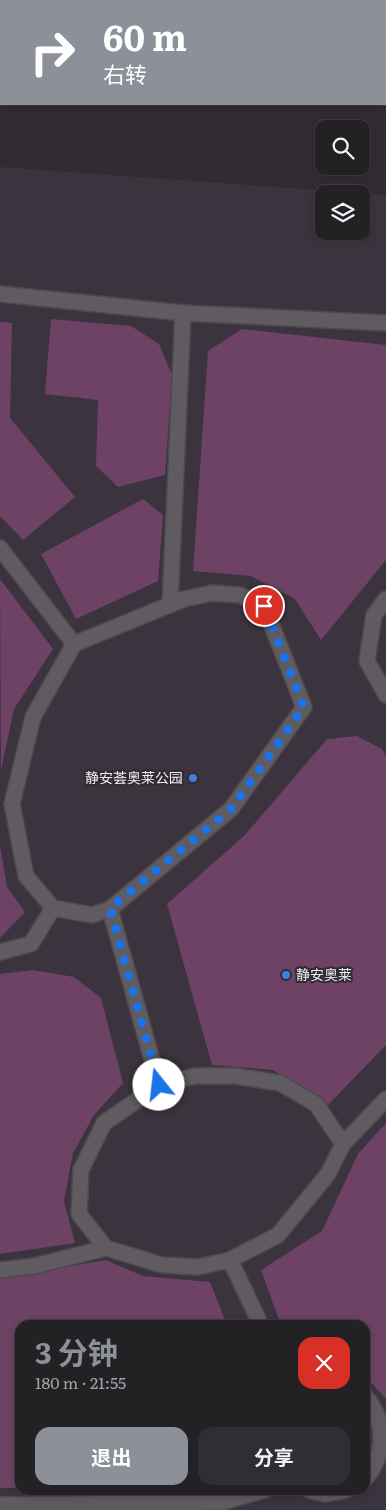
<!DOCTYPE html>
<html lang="zh">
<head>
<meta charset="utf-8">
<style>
  :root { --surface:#242125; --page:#302e32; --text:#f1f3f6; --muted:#a3a3a7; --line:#413e42; --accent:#8c9099 }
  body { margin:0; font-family:Literata,"Noto Sans SC",serif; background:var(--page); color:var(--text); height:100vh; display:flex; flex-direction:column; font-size:19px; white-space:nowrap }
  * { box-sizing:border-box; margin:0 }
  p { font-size:16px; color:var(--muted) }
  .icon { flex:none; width:28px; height:28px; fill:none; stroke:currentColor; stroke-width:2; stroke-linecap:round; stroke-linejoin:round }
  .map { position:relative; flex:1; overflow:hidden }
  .panel { position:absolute; left:15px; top:1320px; width:355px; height:175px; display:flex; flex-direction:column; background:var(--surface); border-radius:15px; box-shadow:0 2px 8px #0003,0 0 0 1px var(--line) }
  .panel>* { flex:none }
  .top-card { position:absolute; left:0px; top:0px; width:386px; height:105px; box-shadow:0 2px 8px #0003,0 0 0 1px var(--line); background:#8c9099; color:#fff; overflow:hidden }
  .buttons { position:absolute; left:315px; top:120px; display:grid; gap:10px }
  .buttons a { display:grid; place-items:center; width:55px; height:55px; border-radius:10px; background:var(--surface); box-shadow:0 2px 8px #0003,0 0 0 1px var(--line); font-size:25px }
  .pin { position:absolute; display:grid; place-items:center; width:42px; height:42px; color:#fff; margin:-21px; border:2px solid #fff; border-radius:50%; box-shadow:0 1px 5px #0007 }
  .me { position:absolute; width:55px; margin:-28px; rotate:344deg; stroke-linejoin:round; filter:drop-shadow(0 0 4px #0008) }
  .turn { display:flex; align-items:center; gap:18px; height:105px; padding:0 20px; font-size:22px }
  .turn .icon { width:65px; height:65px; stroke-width:2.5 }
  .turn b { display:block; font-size:35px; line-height:42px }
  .round { display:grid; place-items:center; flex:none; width:52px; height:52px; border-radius:15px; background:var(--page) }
  .overview { display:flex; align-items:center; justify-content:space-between; height:85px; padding:0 20px }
  h1 { font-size:30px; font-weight:700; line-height:38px; color:var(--accent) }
  .button { display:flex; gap:10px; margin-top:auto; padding:10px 20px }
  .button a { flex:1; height:58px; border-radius:15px; background:var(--accent); color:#fff; font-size:20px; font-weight:700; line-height:58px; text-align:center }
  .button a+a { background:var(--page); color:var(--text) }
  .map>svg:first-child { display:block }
  .built { fill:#3b343e; fill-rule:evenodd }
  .building { fill:#6d4265 }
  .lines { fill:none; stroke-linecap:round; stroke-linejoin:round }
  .street-casing { stroke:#4c494d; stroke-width:18 }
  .street { stroke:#5f5b61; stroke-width:15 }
  .route { stroke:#1a73e8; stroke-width:9; stroke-dasharray:0 16.2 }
  .shop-dot { fill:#3f7fe0; stroke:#302c31; stroke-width:2 }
  .labels { text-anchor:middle; stroke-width:4; stroke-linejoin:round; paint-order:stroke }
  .poi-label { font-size:14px; fill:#efedf0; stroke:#302c31; text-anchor:end }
</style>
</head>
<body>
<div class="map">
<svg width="386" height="1510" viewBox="0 0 386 1510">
  <rect width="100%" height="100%" fill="#302c31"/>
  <path class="built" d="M0 167 386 195V1510H0ZM324 194H361V231H324ZM20 1325H365V1490H20Z"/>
  <g class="building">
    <polygon points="51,319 131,326 159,344 172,375 165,475 118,487 96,466 98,400 45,394"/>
    <polygon points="0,322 12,323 10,418 75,497 23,540 0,516"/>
    <polygon points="242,329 386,345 386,560 321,640 295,599 251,576 193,571 208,351"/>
    <polygon points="143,499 163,515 158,581 76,619 41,554"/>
    <polygon points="0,579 53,649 14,709 1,770"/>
    <polygon points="357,736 382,749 386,757 386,1045 328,1105 273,1070 212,1065 167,904 245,835 327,739"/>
    <polygon points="0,846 7,887 25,912 0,938"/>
    <polygon points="33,970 74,977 101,998 123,1083 94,1115 73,1153 64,1201 75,1243 0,1254 0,974"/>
    <polygon points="386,1123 386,1399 365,1376 365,1325 281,1325 261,1270 322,1231 358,1154"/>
    <polygon points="106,1260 143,1276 210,1282 227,1325 20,1325 20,1488 0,1488 0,1278"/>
  </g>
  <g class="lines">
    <defs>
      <g id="street">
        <polyline points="0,294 183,313 386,323"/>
        <polyline points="0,548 74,644"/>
        <polygon points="212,593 240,595 264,606 304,707 231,809 110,909 92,915 53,908 26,876 12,804 33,717 74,644 184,599"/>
        <polyline points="386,599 374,615 367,661 386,695"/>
        <polyline points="170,605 183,313"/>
        <polyline points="110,909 159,1085"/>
        <polyline points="0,952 31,944 53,908"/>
        <polygon points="195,1076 235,1076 280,1083 316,1104 343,1144 328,1174 278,1235 230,1260 198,1267 162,1265 106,1248 79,1214 81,1170 104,1123 159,1085"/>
        <polyline points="343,1144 386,1099"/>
        <polyline points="230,1260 261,1325"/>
        <polyline points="0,1270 34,1266 106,1248"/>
        <path d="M365 1396C386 1419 386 1456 365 1479"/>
        <polyline points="309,1490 325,1494 347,1490"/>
        <polyline points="0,1505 223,1502 265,1490"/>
      </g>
    </defs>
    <use href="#street" class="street-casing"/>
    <use href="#street" class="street"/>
  </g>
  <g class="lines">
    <polyline class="route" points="159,1085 110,908 231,809 304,707 264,606"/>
  </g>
  <g class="shop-dot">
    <circle cx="193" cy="778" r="5"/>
    <circle cx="286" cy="975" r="5"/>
  </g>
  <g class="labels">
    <g class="poi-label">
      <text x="183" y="783">静安荟奥莱公园</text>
      <text x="296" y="980" text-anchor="start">静安奥莱</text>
    </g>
  </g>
</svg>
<div class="buttons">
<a><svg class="icon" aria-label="search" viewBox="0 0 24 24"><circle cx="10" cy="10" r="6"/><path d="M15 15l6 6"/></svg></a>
<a><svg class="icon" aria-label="layers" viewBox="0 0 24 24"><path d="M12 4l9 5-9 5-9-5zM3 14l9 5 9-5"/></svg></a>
</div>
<div class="pin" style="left:264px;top:606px;background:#d93025"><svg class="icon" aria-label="arrive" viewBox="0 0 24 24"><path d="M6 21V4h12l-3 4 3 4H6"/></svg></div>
<svg class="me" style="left:159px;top:1085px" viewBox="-20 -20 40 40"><circle r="19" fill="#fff"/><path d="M0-13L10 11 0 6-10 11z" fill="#1a73e8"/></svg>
<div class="top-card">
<div class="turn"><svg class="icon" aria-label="right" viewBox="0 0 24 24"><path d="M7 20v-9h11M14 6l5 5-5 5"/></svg><div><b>60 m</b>右转</div></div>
</div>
<section class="panel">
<div class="overview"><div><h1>3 分钟</h1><p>180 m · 21:55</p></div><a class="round" style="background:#d93025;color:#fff"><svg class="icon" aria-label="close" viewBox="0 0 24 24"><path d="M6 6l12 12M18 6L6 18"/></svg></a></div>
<div class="button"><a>退出</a><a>分享</a></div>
</section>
</div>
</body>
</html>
